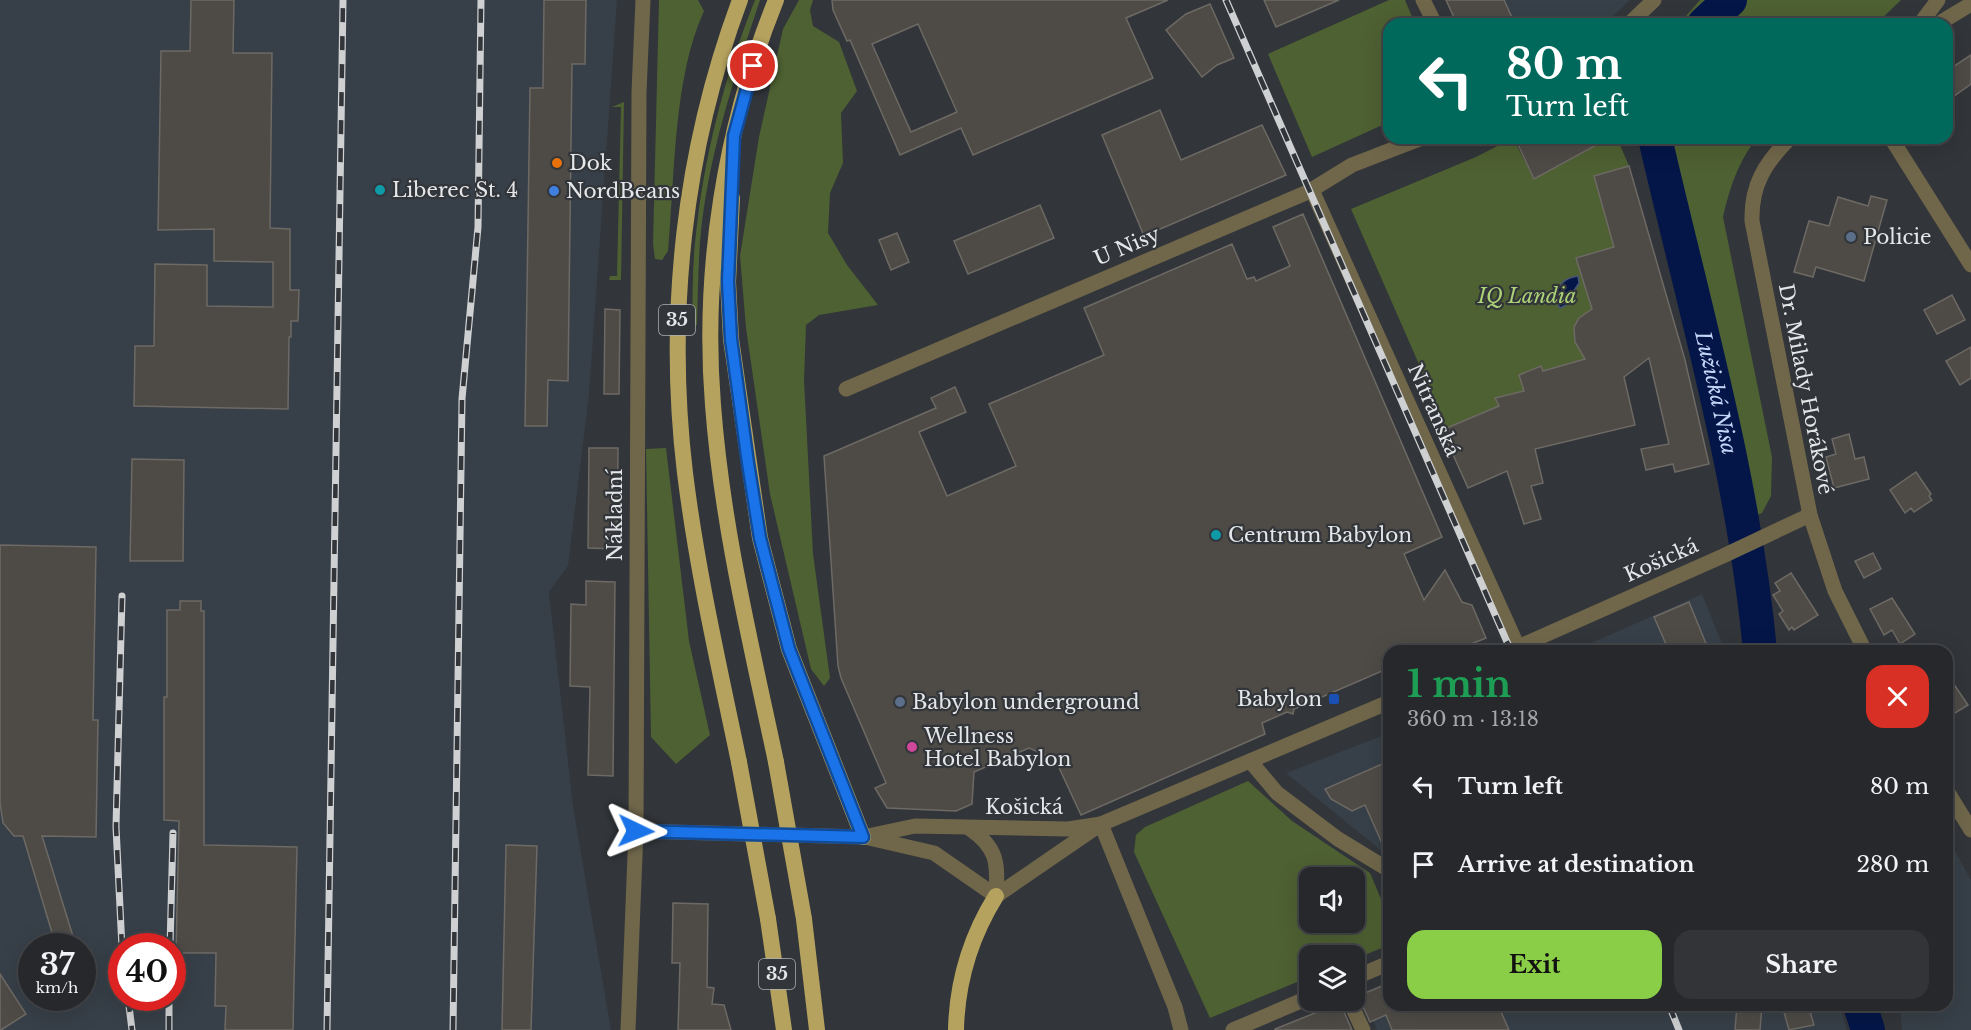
<!DOCTYPE html>
<html lang="en">
<head>
<meta charset="utf-8">
<style>
  :root { --surface:#26282b; --page:#323437; --text:#f1f3f6; --muted:#a4a6a9; --line:#424447; --accent:#8ace47 }
  body { margin:0; font-family:"Libre Baskerville",serif; background:var(--page); color:var(--text); height:100vh; display:flex; flex-direction:column; font-size:22px; white-space:nowrap }
  * { box-sizing:border-box; margin:0 }
  p { font-size:20px; color:var(--muted) }
  .icon { flex:none; width:33px; height:33px; fill:none; stroke:currentColor; stroke-width:2; stroke-linecap:round; stroke-linejoin:round }
  .map { position:relative; flex:1; overflow:hidden }
  .details { position:absolute; left:1383px; top:645px; width:570px; height:366px; display:flex; flex-direction:column; background:var(--surface); border-radius:18px; box-shadow:0 6px 24px #0002,0 0 0 2px var(--line) }
  .details>* { flex:none }
  .hud { position:absolute; left:1383px; top:18px; width:570px; height:126px; border-radius:18px; box-shadow:0 6px 24px #0002,0 0 0 2px var(--line); background:#00695c; color:#fff; overflow:hidden }
  .controls { position:absolute; left:1299px; top:867px; display:grid; gap:12px }
  .controls a { display:grid; place-items:center; width:66px; height:66px; border-radius:12px; background:var(--surface); box-shadow:0 6px 24px #0002,0 0 0 2px var(--line); font-size:30px }
  .speed { position:absolute; left:18px; top:933px; display:flex; gap:12px; font-size:30px; font-weight:700; text-align:center }
  .speed>* { display:grid; place-content:center; width:78px; height:78px; border-radius:50%; background:var(--surface); box-shadow:0 6px 24px #0002,0 0 0 2px var(--line); line-height:1 }
  .speed small { font-size:15px; font-weight:400 }
  .speed .limit { border:9px solid #d22; background:#fff; color:#111 }
  .pin { position:absolute; display:grid; place-items:center; width:51px; height:51px; color:#fff; margin:-26px; border:3px solid #fff; border-radius:50%; box-shadow:0 2px 6px #0007 }
  .me { position:absolute; width:66px; margin:-33px; rotate:92deg; stroke-linejoin:round; filter:drop-shadow(0 0 4px #0008) }
  .turn { display:flex; align-items:center; gap:21px; height:126px; padding:0 24px; font-size:27px }
  .turn .icon { width:78px; height:78px; stroke-width:2.5 }
  .turn b { display:block; font-size:42px; line-height:51px }
  .round { display:grid; place-items:center; flex:none; width:63px; height:63px; border-radius:18px; background:var(--page) }
  .head { display:flex; align-items:center; justify-content:space-between; height:102px; padding:0 24px }
  h1 { font-size:36px; font-weight:700; line-height:45px; color:#1e9e55 }
  .primary-button { display:flex; gap:12px; margin-top:auto; padding:12px 24px }
  .primary-button a { flex:1; height:69px; border-radius:18px; background:var(--accent); color:#111; font-size:24px; font-weight:700; line-height:69px; text-align:center }
  .primary-button a+a { background:var(--page); color:var(--text) }
  ul { padding:0; list-style:none }
  li { display:flex; align-items:center; gap:18px; height:78px; padding:0 24px }
  li div { flex:1 }
  li b { display:block; font-size:22px }
  li em { font-style:normal }
  .map>svg:first-child { display:block }
  .built { fill:#373f48; fill-rule:evenodd }
  .green { fill:#4e6132; fill-rule:evenodd }
  .water { fill:#041648; stroke:#475478; stroke-width:1.5 }
  .lines { fill:none; stroke-linecap:round; stroke-linejoin:round }
  .river { stroke:#041648; stroke-width:34 }
  .building { fill:#4e4b46; stroke:#6d6964; stroke-width:1.5; fill-rule:evenodd }
  .minor { stroke:#70674b; stroke-width:15 }
  .tertiary { stroke:#70674b; stroke-width:15 }
  .trunk { stroke:#b4a25e; stroke-width:16 }
  .rail-casing { stroke:#ced0d2; stroke-width:7 }
  .rail { stroke:#323539; stroke-width:4.5; stroke-dasharray:14; stroke-linecap:butt }
  .trunk-bridge { stroke:#b4a25e; stroke-width:16 }
  .route-casing { stroke:#114b97; stroke-width:15 }
  .route { stroke:#1a73e8; stroke-width:10 }
  .food-dot { fill:#e8710a; stroke:#323539; stroke-width:2 }
  .culture-dot { fill:#0f9aa8; stroke:#323539; stroke-width:2 }
  .shop-dot { fill:#3f7fe0; stroke:#323539; stroke-width:2 }
  .service-dot { fill:#5c6f8a; stroke:#323539; stroke-width:2 }
  .transit-dot { fill:#1a4fb4; stroke:#323539; stroke-width:2 }
  .hotel-dot { fill:#d1479c; stroke:#323539; stroke-width:2 }
  .labels { text-anchor:middle; stroke-width:4.5; stroke-linejoin:round; paint-order:stroke }
  .shield { fill:#323539; stroke:#afb1b4; stroke-width:1.5 }
  .shield-label { font-size:18px; font-weight:bold; fill:#e4e6e8 }
  .poi-label { font-size:20px; fill:#e4e6e8; stroke:#323539; text-anchor:start }
  .street-label { font-size:20px; fill:#e4e6e8; stroke:#323539 }
  .park-label { font-size:20px; font-style:italic; fill:#add377; stroke:#323539 }
  .water-label { font-size:21px; font-style:italic; fill:#c4d5f7; stroke:#323539 }
</style>
</head>
<body>
<div class="map">
<svg width="1971" height="1030" viewBox="0 0 1971 1030">
  <rect width="100%" height="100%" fill="#323539"/>
  <g class="built">
    <path d="M0 0H617L589 395 568 566 549 592 573 806 611 1030H0ZM32 946H82V998H32ZM122 946H172V998H122Z"/>
    <polygon points="1446,0 1630,0 1605,24 1456,24"/>
    <polygon points="1702,594 1725,651 1573,651"/>
    <polygon points="1389,733 1389,857 1286,773"/>
    <polygon points="1947,836 1971,880 1971,1030 1902,1030 1900,1005 1947,1005"/>
    <polygon points="1389,983 1389,1005 1840,1005 1847,1030 1377,1030 1362,994"/>
  </g>
  <g class="green">
    <path d="M659 0H698L704 11C673 78 675 177 668 251L662 260 655 259 653 244Z"/>
    <path d="M755 0H760C734 78 707 159 700 242 698 269 698 297 697 325L692 326C693 298 692 271 695 243 703 160 724 77 755 0Z"/>
    <polygon points="799,0 813,0 810,10 813,26 839,42 857,91 841,113 843,163 830,193 828,233 847,265 878,305 819,315 806,325 804,380 813,554 830,678 824,686 811,669 770,494 746,328 740,256 759,137 783,29"/>
    <polygon points="1389,0 1405,0 1415,24 1389,24 1389,122 1312,157 1268,54"/>
    <polygon points="1700,0 1901,0 1876,24 1679,24"/>
    <polygon points="624,102 621,280 609,280 610,276 617,276 621,107 612,107"/>
    <polygon points="1513,138 1534,179 1609,138 1617,138 1629,166 1681,346 1647,356 1623,378 1508,442 1493,408 1442,430 1418,362 1351,209 1476,157"/>
    <path d="M1659 138H1757C1738 162 1730 187 1723 217L1772 457 1771 496 1762 513 1746 519 1681 216Z"/>
    <polygon points="666,448 689,641 710,735 676,764 651,737 646,449"/>
    <path d="M1248 781 1292 821 1370 873 1389 918V945L1355 959 1354 956H1310L1309 977 1210 1018 1134 852 1136 835 1145 827ZM1310 878H1354V922H1310Z"/>
  </g>
  <path class="water" d="M1578 276 1579 283 1573 292 1570 303 1560 308 1554 298C1558 285 1564 278 1578 276Z"/>
  <g class="lines">
    <g class="river">
      <polyline points="1704,24 1730,0"/>
      <path id="s1" d="M1655 138C1694 307 1744 478 1760 651"/>
      <polyline points="1860,1005 1868,1030"/>
    </g>
  </g>
  <g class="building">
    <polygon points="191,0 234,0 233,53 272,53 270,228 290,229 290,290 299,290 298,321 291,321 291,337 289,337 288,409 134,406 135,346 154,346 155,264 207,265 207,306 273,307 273,262 214,261 214,229 158,230 161,51 190,51"/>
    <polygon points="544,0 586,0 585,64 572,64 568,381 548,380 547,426 525,426 530,88 543,88"/>
    <path d="M832 0H1168L1126 18 1153 78 973 155 961 128 900 155 850 40 847 41 833 10ZM918 24 957 112 911 132 872 44Z"/>
    <polygon points="1264,0 1339,0 1276,27"/>
    <polygon points="1446,0 1504,0 1515,24 1457,24"/>
    <polygon points="1210,4 1234,58 1217,65 1202,77 1166,30 1186,14"/>
    <polygon points="1971,55 1971,84 1947,101 1947,71"/>
    <polygon points="1160,110 1181,160 1262,125 1286,175 1144,236 1102,135"/>
    <polygon points="1515,138 1609,138 1534,179"/>
    <polygon points="1629,166 1685,360 1709,464 1675,472 1673,464 1646,470 1641,449 1669,444 1649,358 1624,377 1635,425 1535,449 1543,483 1531,486 1541,519 1524,524 1507,471 1468,488 1442,430 1499,406 1495,398 1524,391 1519,375 1541,366 1543,371 1585,359 1575,342 1574,327 1579,318 1592,309 1576,258 1614,247 1594,176"/>
    <polygon points="1871,196 1887,200 1864,281 1816,267 1813,277 1794,272 1809,221 1829,226 1838,197 1868,206"/>
    <polygon points="1040,205 1054,238 968,274 954,241"/>
    <polygon points="1303,214 1442,537 1404,554 1424,600 1445,570 1462,602 1472,605 1486,638 1454,651 1389,651 1389,668 1294,709 1293,714 1287,712 1262,723 1265,734 1081,815 1055,759 1029,748 974,772 972,804 956,811 887,808 875,788 886,783 841,678 838,666 824,456 936,408 931,398 955,387 966,412 919,432 947,496 1016,466 989,404 1104,355 1084,308 1232,244 1247,279 1254,277 1256,281 1290,266 1273,227"/>
    <polygon points="897,233 909,262 891,270 879,240"/>
    <polygon points="1952,295 1965,320 1937,334 1924,310"/>
    <polygon points="605,309 620,310 619,394 604,394"/>
    <polygon points="1971,347 1971,378 1960,385 1946,361"/>
    <polygon points="1849,434 1855,459 1864,457 1869,479 1834,488 1826,457 1836,454 1832,439"/>
    <polygon points="589,448 618,448 617,549 588,548"/>
    <polygon points="132,459 184,460 183,561 130,561"/>
    <polygon points="1916,472 1931,494 1929,496 1932,500 1914,512 1911,508 1905,513 1890,490"/>
    <polygon points="0,545 96,547 93,720 98,720 96,837 42,836 76,946 56,946 23,836 14,836 3,823 0,803"/>
    <polygon points="1873,553 1881,569 1864,578 1855,561"/>
    <polygon points="1791,573 1818,615 1794,630 1792,627 1789,630 1779,614 1783,611 1773,595 1780,591 1775,583"/>
    <polygon points="586,581 615,582 613,776 588,775 590,687 570,686 571,604 586,605"/>
    <polygon points="1892,598 1915,634 1900,644 1892,630 1884,635 1870,609"/>
    <polygon points="180,601 201,601 201,611 204,611 204,845 297,847 293,1030 225,1030 226,1006 215,1006 216,953 176,953 179,821 164,820 164,697 167,697 167,610 180,610"/>
    <polygon points="1689,602 1709,651 1669,651 1654,617"/>
    <polygon points="1947,674 1968,705 1947,718"/>
    <polygon points="1389,761 1389,859 1365,805 1352,811 1331,799 1325,789"/>
    <polygon points="506,845 537,846 531,1030 502,1030"/>
    <polygon points="673,903 708,904 707,987 714,988 712,1004 724,1005 731,1030 678,1030 680,963 672,963"/>
    <polygon points="0,974 26,1014 1,1030 0,1030"/>
    <polygon points="1389,983 1389,1005 1498,1005 1509,1030 1392,1030 1386,1015 1370,1022 1358,996"/>
    <polygon points="1340,1003 1352,1030 1275,1030 1275,1029"/>
    <polygon points="1737,1005 1762,1005 1760,1030 1735,1030"/>
    <polygon points="1782,1005 1808,1005 1814,1025 1789,1030"/>
  </g>
  <g class="lines">
    <g class="minor">
      <polyline points="1423,0 1435,24"/>
      <polyline points="1629,24 1654,0"/>
      <polyline points="1891,138 1971,265"/>
      <polyline points="1312,190 1518,647"/>
      <polyline points="846,389 1308,192 1352,165 1422,138"/>
      <polyline points="1250,761 1277,793 1338,839 1389,870"/>
      <polyline points="1101,824 1175,1007 1181,1030"/>
      <polyline points="636,831 639,92 643,0"/>
      <polyline points="1354,978 1389,963"/>
      <polyline points="1349,1000 1363,1030"/>
      <polyline points="1233,1030 1310,997"/>
    </g>
    <g class="tertiary">
      <polyline points="1920,24 1938,0"/>
      <polyline points="1938,24 1971,4"/>
      <path d="M1790 138C1765 163 1751 185 1752 221L1810 515 1835 591 1865 651"/>
      <polyline points="1509,651 1723,556 1810,515"/>
      <polyline points="1947,791 1971,830"/>
      <path d="M969 828C998 848 998 863 996 896"/>
      <polyline points="869,838 934,853 996,896"/>
      <polyline points="996,896 1095,828"/>
      <polyline points="628,1030 636,831 863,837 915,826 1068,829 1101,824 1389,702"/>
    </g>
    <g class="trunk">
      <path d="M776 0C725 126 702 269 713 405 722 526 751 644 776 762"/>
      <polyline points="732,198 728,282 731,339 760,538 789,649 863,837"/>
      <path d="M739 762C719 666 697 570 685 473 666 314 684 150 740 0"/>
      <polyline points="768,919 784,1030"/>
      <polyline points="804,919 817,1030"/>
      <path d="M956 1030C957 981 970 938 996 896"/>
    </g>
    <defs>
      <g id="rail">
        <polyline points="1226,0 1511,651"/>
        <polyline points="170,946 173,833"/>
        <polyline points="122,948 116,827 122,596"/>
        <polyline points="128,998 132,1030"/>
        <polyline points="1669,1005 1679,1030"/>
        <polyline points="169,1030 169,998"/>
        <polyline points="327,1030 343,0"/>
        <polyline points="453,1030 462,399 478,227 481,0"/>
      </g>
    </defs>
    <use href="#rail" class="rail-casing"/>
    <use href="#rail" class="rail"/>
    <g class="trunk-bridge">
      <polyline points="739,762 768,919"/>
      <polyline points="776,762 804,919"/>
    </g>
  </g>
  <g class="lines">
    <defs>
      <polyline id="route" points="636,831 863,837 789,649 760,538 748,463 731,339 728,282 734,136 753,66"/>
    </defs>
    <use href="#route" class="route-casing"/>
    <use href="#route" class="route"/>
  </g>
  <circle class="food-dot" cx="557" cy="163" r="6"/>
  <g class="culture-dot">
    <circle cx="380" cy="190" r="6"/>
    <circle cx="1216" cy="535" r="6"/>
  </g>
  <circle class="shop-dot" cx="554" cy="191" r="6"/>
  <g class="service-dot">
    <circle cx="1851" cy="237" r="6"/>
    <circle cx="900" cy="702" r="6"/>
  </g>
  <rect class="transit-dot" x="1328" y="693" width="12" height="12" rx="3"/>
  <circle class="hotel-dot" cx="912" cy="747" r="6"/>
  <g class="labels">
    <g class="shield">
      <rect x="659" y="305" width="36" height="30" rx="4.5"/>
      <rect x="759" y="959" width="36" height="30" rx="4.5"/>
    </g>
    <g class="shield-label">
      <text x="677" y="326">35</text>
      <text x="777" y="980">35</text>
    </g>
    <g class="poi-label">
      <text x="569" y="170">Dok</text>
      <text x="392" y="197">Liberec St. 4</text>
      <text x="566" y="198">NordBeans</text>
      <text x="1863" y="244">Policie</text>
      <text x="1228" y="542">Centrum Babylon</text>
      <text x="1322" y="706" text-anchor="end">Babylon</text>
      <text x="912" y="709">Babylon underground</text>
      <text x="924" y="743">Wellness<tspan x="924" dy="23">Hotel Babylon</tspan></text>
    </g>
    <g class="street-label">
      <text transform="translate(1127 246) rotate(-23)" y="7">U Nisy</text>
      <text transform="translate(1806 389) rotate(79)" y="7">Dr. Milady Horákové</text>
      <text transform="translate(1434 410) rotate(66)" y="7">Nitranská</text>
      <text transform="translate(615 515) rotate(-90)" y="7">Nákladní</text>
      <text transform="translate(1661 560) rotate(-24)" y="7">Košická</text>
      <text x="1024" y="814">Košická</text>
    </g>
    <g class="park-label">
      <text x="1527" y="303">IQ Landia</text>
    </g>
    <g class="water-label">
      <text dy="7" stroke="none"><textPath href="#s1" startOffset="262">Lužická Nisa</textPath></text>
    </g>
  </g>
</svg>
<div class="controls">
<a><svg class="icon" aria-label="sound" viewBox="0 0 24 24"><path d="M4 9h4l5-4v14l-5-4H4zM17 9q2 3 0 6"/></svg></a>
<a><svg class="icon" aria-label="layers" viewBox="0 0 24 24"><path d="M12 4l9 5-9 5-9-5zM3 14l9 5 9-5"/></svg></a>
</div>
<div class="speed"><div>37<small>km/h</small></div><div class="limit">40</div></div>
<div class="pin" style="left:753px;top:66px;background:#d93025"><svg class="icon" aria-label="arrive" viewBox="0 0 24 24"><path d="M6 21V4h12l-3 4 3 4H6"/></svg></div>
<svg class="me" style="left:636px;top:831px" viewBox="-20 -20 40 40"><path d="M0-17L14 15 0 8-14 15z" fill="#1a73e8" stroke="#fff" stroke-width="4"/></svg>
<div class="hud">
<div class="turn"><svg class="icon" aria-label="left" viewBox="0 0 24 24"><path d="M17 20v-9H6M10 6l-5 5 5 5"/></svg><div><b>80 m</b>Turn left</div></div>
</div>
<section class="details">
<div class="head"><div><h1>1 min</h1><p>360 m · 13:18</p></div><a class="round" style="background:#d93025;color:#fff"><svg class="icon" aria-label="close" viewBox="0 0 24 24"><path d="M6 6l12 12M18 6L6 18"/></svg></a></div>
<ul>
<li><svg class="icon" aria-label="left" viewBox="0 0 24 24"><path d="M17 20v-9H6M10 6l-5 5 5 5"/></svg><div><b>Turn left</b></div><em>80 m</em></li>
<li><svg class="icon" aria-label="arrive" viewBox="0 0 24 24"><path d="M6 21V4h12l-3 4 3 4H6"/></svg><div><b>Arrive at destination</b></div><em>280 m</em></li>
</ul>
<div class="primary-button"><a>Exit</a><a>Share</a></div>
</section>
</div>
</body>
</html>
